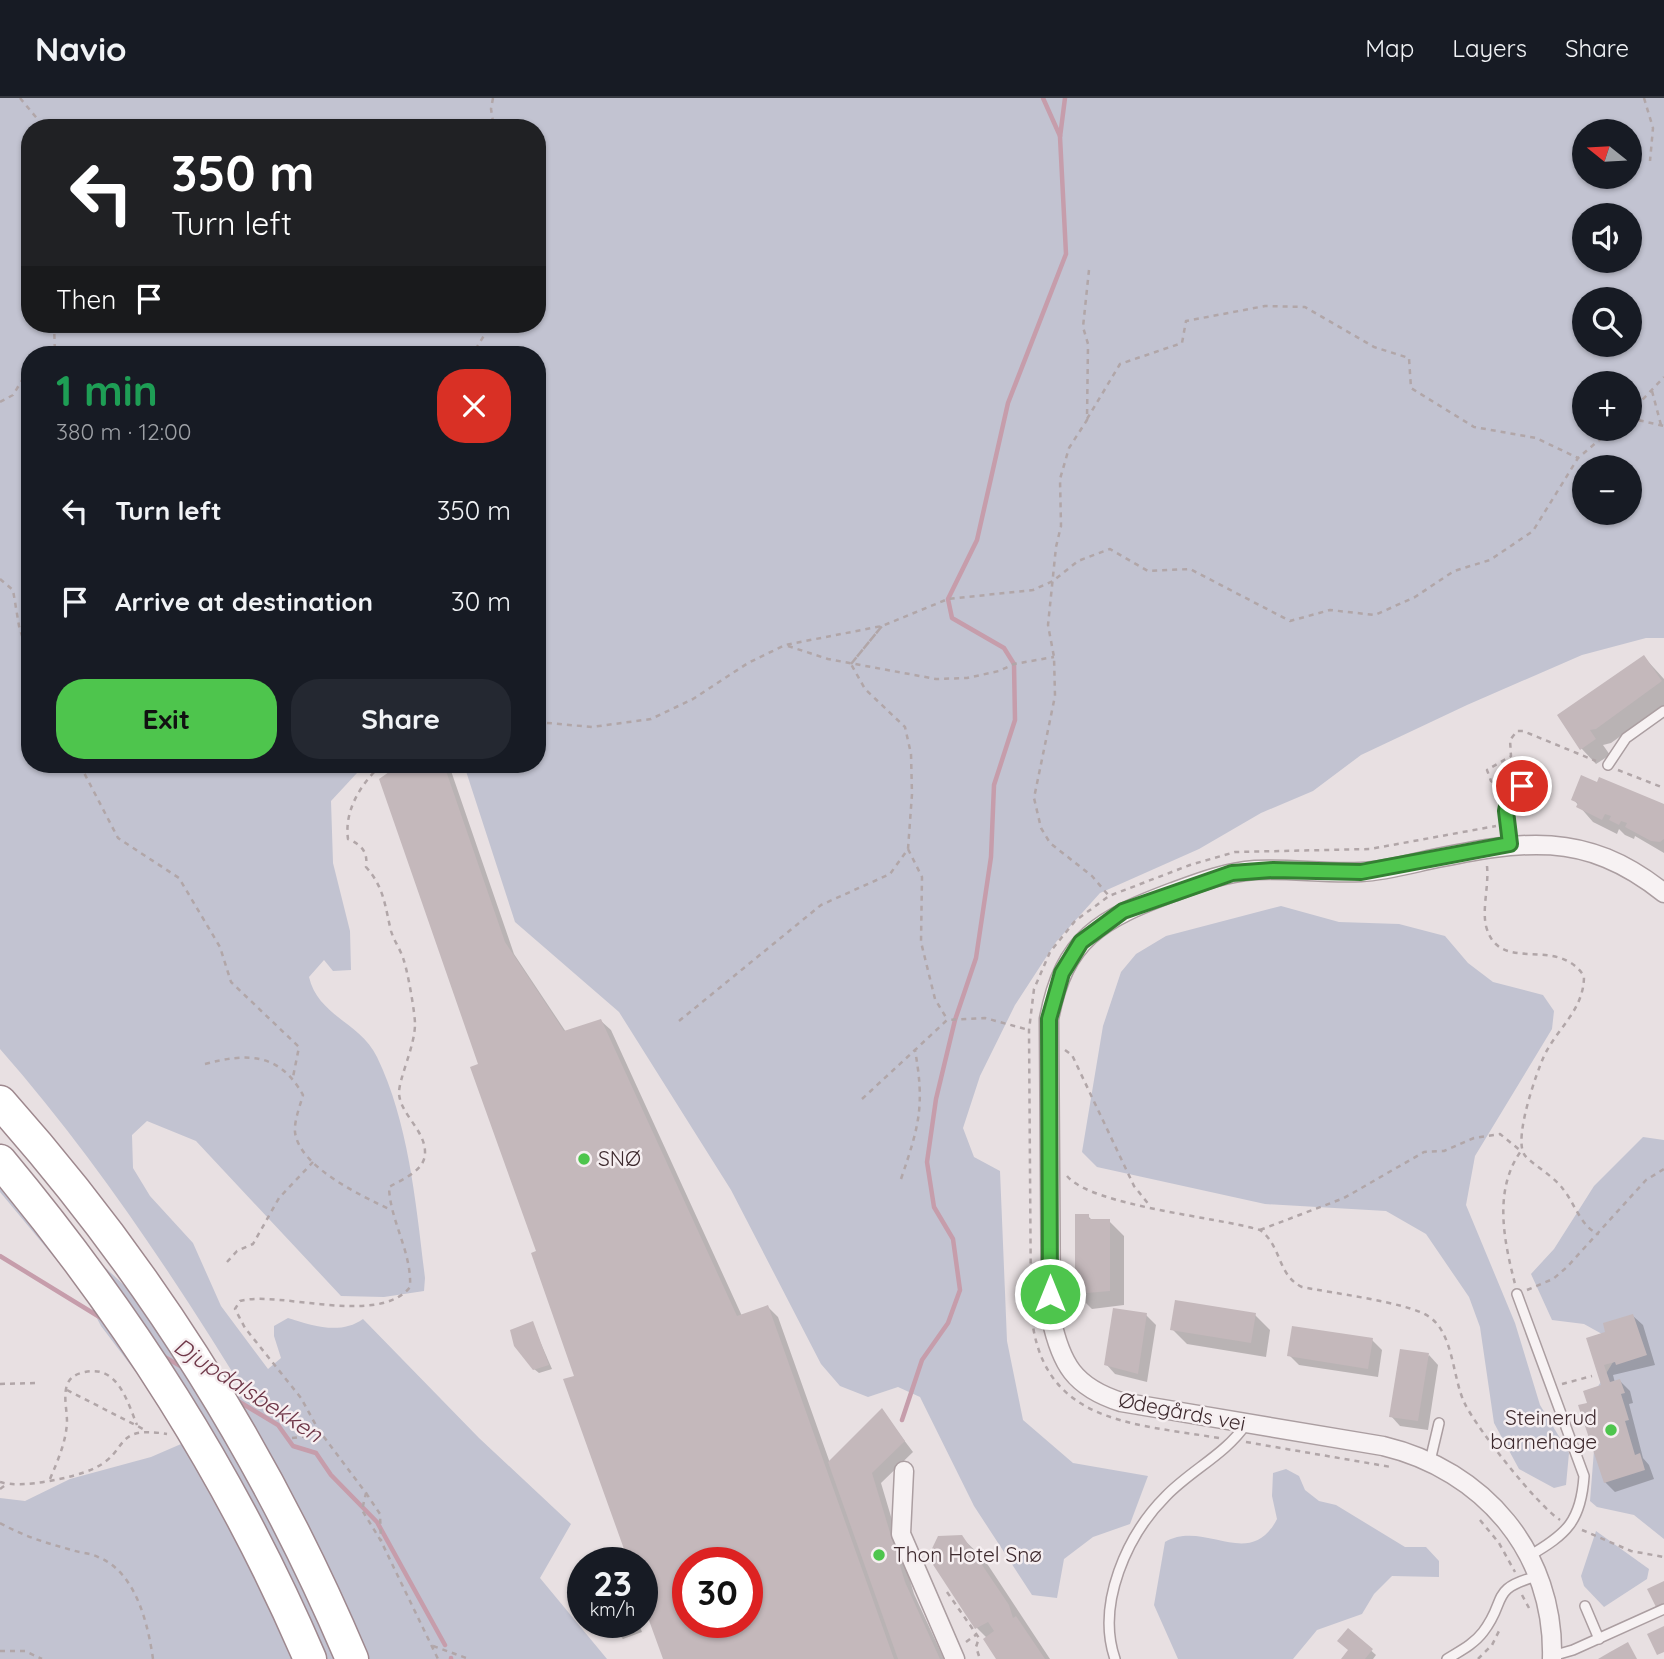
<!DOCTYPE html>
<html lang="en">
<head>
<meta charset="utf-8">
<style>
  :root { --surface:#171b24; --page:#242831; --text:#f1f3f6; --muted:#9ea1a6; --line:#363941; --accent:#4ec54d }
  body { margin:0; font-family:Quicksand,sans-serif; background:var(--page); color:var(--text); height:100vh; display:flex; flex-direction:column; font-size:26px; white-space:nowrap }
  * { box-sizing:border-box; margin:0 }
  p { font-size:23px; color:var(--muted) }
  .icon { flex:none; width:38px; height:38px; fill:none; stroke:currentColor; stroke-width:2; stroke-linecap:round; stroke-linejoin:round }
  .map { position:relative; flex:1; overflow:hidden }
  .sheet { position:absolute; left:21px; top:248px; width:525px; height:427px; display:flex; flex-direction:column; background:var(--surface); border-radius:28px; box-shadow:0 2px 5px #0004 }
  .sheet>* { flex:none }
  .top-card { position:absolute; left:21px; top:21px; width:525px; height:214px; border-radius:28px; box-shadow:0 2px 5px #0004; background:#202124; color:#fff; overflow:hidden }
  .needle { width:46px; rotate:288deg }
  .buttons { position:absolute; left:1572px; top:21px; display:grid; gap:14px }
  .buttons a { display:grid; place-items:center; width:70px; height:70px; border-radius:50%; background:var(--surface); box-shadow:0 2px 5px #0004; font-size:35px }
  .speed { position:absolute; left:567px; top:1449px; display:flex; gap:14px; font-size:35px; font-weight:700; text-align:center }
  .speed>* { display:grid; place-content:center; width:91px; height:91px; border-radius:50%; background:var(--surface); box-shadow:0 2px 5px #0004; line-height:1 }
  .speed small { font-size:18px; font-weight:400 }
  .speed .limit { border:10px solid #d22; background:#fff; color:#111 }
  .pin { position:absolute; display:grid; place-items:center; width:60px; height:60px; color:#fff; margin:-30px; border:4px solid #fff; border-radius:50%; box-shadow:0 2px 7px #0007 }
  .me { position:absolute; width:77px; margin:-38px; rotate:0deg; stroke-linejoin:round; filter:drop-shadow(0 0 5px #0008) }
  .turn { display:flex; align-items:center; gap:24px; height:147px; padding:0 35px; font-size:32px }
  .turn .icon { width:91px; height:91px; stroke-width:2.5 }
  .turn b { display:block; font-size:49px; line-height:60px }
  .then { display:flex; align-items:center; height:66px; padding:0 35px; background:#0003; gap:14px; font-size:26px }
  .round { display:grid; place-items:center; flex:none; width:74px; height:74px; border-radius:28px; background:var(--page) }
  .headline { display:flex; align-items:center; justify-content:space-between; height:119px; padding:0 35px }
  h1 { font-size:42px; font-weight:800; line-height:52px; color:#1e9e55 }
  .button { display:flex; gap:14px; margin-top:auto; padding:14px 35px }
  .button a { flex:1; height:80px; border-radius:28px; background:var(--accent); color:#111; font-size:28px; font-weight:800; line-height:80px; text-align:center }
  .button a+a { background:var(--page); color:var(--text) }
  ul { padding:0; list-style:none }
  li { display:flex; align-items:center; gap:21px; height:91px; padding:0 35px }
  li div { flex:1 }
  li b { display:block; font-size:26px }
  li em { font-style:normal }
  header { display:flex; align-items:center; gap:42px; box-sizing:border-box; height:98px; padding:0 35px; background:var(--surface); border-bottom:2px solid var(--line) }
  header strong { font-size:33px }
  nav { display:flex; gap:38px; margin-inline-start:auto; font-size:24px }
  .map>svg:first-child { display:block }
  .green { fill:#c2c3d1; fill-rule:evenodd }
  .shadow { fill:#0003; fill-rule:evenodd }
  .lines { fill:none; stroke-linecap:round; stroke-linejoin:round }
  .stream { stroke:#c69dab; stroke-width:4.5 }
  .building { fill:#c4b8bb; fill-rule:evenodd }
  .lane-casing { stroke:#ab9ea1; stroke-width:12 }
  .street-casing { stroke:#ab9ea1; stroke-width:21 }
  .highway-casing { stroke:#9e888e; stroke-width:35 }
  .path { stroke:#b1a6a8; stroke-width:2.5; stroke-dasharray:5 5; stroke-linecap:butt }
  .lane { stroke:#f7f2f3; stroke-width:9 }
  .street { stroke:#f7f2f3; stroke-width:18 }
  .highway { stroke:#fff; stroke-width:32 }
  .route-casing { stroke:#338032; stroke-width:18 }
  .route { stroke:#4ec54d; stroke-width:12 }
  .poi-dot { fill:#4ec54d; stroke:#f6eff1; stroke-width:2.5 }
  .labels { text-anchor:middle; stroke-width:5; stroke-linejoin:round; paint-order:stroke }
  .poi-label { font-size:21px; fill:#3e2a2e; stroke:#f6eff1; text-anchor:start }
  .street-label { font-size:21px; fill:#3e2a2e; stroke:#f6eff1 }
  .water-label { font-size:23px; font-style:italic; fill:#6f3748; stroke:#f6eff1 }
</style>
</head>
<body>
<header>
<strong>Navio</strong>
<nav><a>Map</a><a>Layers</a><a>Share</a></nav>
</header>
<div class="map">
<svg width="1664" height="1561" viewBox="0 0 1664 1561">
  <rect width="100%" height="100%" fill="#e8e0e2"/>
  <g class="green">
    <path d="M0 0H1664V540H1646L1582 557 1467 607 1361 657 1313 693 1261 715 1199 751 1100 795 1056 844 1015 907 980 978 963 1030 974 1059 1000 1073 1007 1243 1023 1322 1073 1365 1148 1378 1130 1426 1093 1439 1064 1461 1057 1500 1032 1497 974 1408 920 1299 898 1289 868 1299 840 1288 821 1266 731 1092 619 914 515 824 464 667H537V257H30V667H371L357 675 331 703 333 765 350 833 351 872 333 873 324 862 309 879C318 918 361 925 377 959 409 1025 416 1107 425 1180L424 1193 384 1199 341 1198 196 1043 147 1023 132 1037 133 1070 150 1098 193 1145 221 1208 268 1271 281 1260 274 1238V1228L288 1220C313 1228 341 1237 363 1221L479 1340 571 1426 540 1480 607 1561H0V1400L25 1403 70 1381 151 1359 188 1343 101 1228 83 1194 0 1094V1071L254 1309C178 1185 96 1060 0 951ZM30 30H537V226H30ZM1584 33H1629V79H1584ZM1584 117H1629V163H1584ZM1584 201H1629V247H1584ZM1584 285H1629V331H1584ZM1584 369H1629V415H1584Z"/>
    <polygon points="1281,808 1339,824 1399,826 1445,838 1468,865 1493,884 1543,897 1554,913 1552,931 1475,1058 1466,1107 1515,1225 1540,1307 1569,1355 1566,1387 1554,1390 1519,1371 1494,1325 1480,1229 1469,1199 1426,1136 1386,1113 1265,1106 1097,1069 1082,1054 1103,928 1121,874 1136,856 1166,838"/>
    <polygon points="1643,1039 1664,1042 1664,1441 1634,1417 1597,1409 1590,1403 1596,1327 1589,1303 1615,1261 1611,1241 1584,1226 1552,1222 1531,1176 1554,1151 1594,1088"/>
    <path d="M1286 1371 1299 1378 1305 1392 1319 1403 1336 1407 1405 1449H1426L1439 1463V1479L1392 1478 1374 1496 1362 1516 1317 1532 1293 1561H1178L1154 1507 1165 1444C1205 1421 1250 1474 1277 1421L1272 1398 1273 1375Z"/>
    <polygon points="1596,1433 1649,1471 1647,1481 1604,1509 1584,1488 1581,1478"/>
  </g>
  <g class="shadow">
    <polygon points="1644,559 1664,581 1664,607 1611,645 1603,647 1610,657 1596,666 1582,651 1559,618"/>
    <path d="M402 667H449L514 856 566 934 601 923 611 932 742 1218 768 1209 778 1219 830 1365 882 1313 913 1354 881 1385 914 1496 944 1561H665L642 1465 577 1279 480 967 381 682ZM688 1465H747V1524H688Z"/>
    <polygon points="1573,701 1664,708 1664,755 1635,738 1634,741 1625,737 1619,731 1617,736 1593,724"/>
    <polygon points="1088,1118 1093,1123 1109,1123 1124,1138 1124,1207 1092,1211 1077,1196"/>
    <polygon points="1146,1217 1156,1227 1147,1284 1115,1276 1106,1266"/>
    <polygon points="1255,1217 1270,1232 1266,1259 1187,1246 1172,1231"/>
    <polygon points="1633,1218 1643,1227 1655,1267 1613,1277 1615,1285 1620,1283 1630,1293 1633,1305 1629,1306 1643,1360 1649,1367 1654,1381 1615,1394 1605,1384 1589,1306 1603,1288 1588,1241 1608,1235"/>
    <polygon points="532,1225 552,1271 539,1275 534,1271"/>
    <polygon points="1372,1242 1382,1252 1378,1279 1299,1267 1289,1257"/>
    <polygon points="1429,1257 1438,1267 1428,1332 1400,1328 1391,1318"/>
    <polygon points="961,1439 984,1461 1050,1561 998,1561 987,1540 977,1530"/>
    <polygon points="606,1524 638,1524 642,1534 623,1541"/>
    <polygon points="1348,1532 1376,1557 1373,1561 1343,1561 1350,1553"/>
  </g>
  <g class="lines">
    <g class="stream">
      <polyline points="1043,0 1060,38"/>
      <polyline points="0,1158 106,1223"/>
      <polyline points="161,1257 184,1270"/>
      <polyline points="233,1300 278,1327 293,1348 316,1355 331,1377 377,1424 445,1547"/>
      <polyline points="902,1322 922,1262 948,1225 960,1192 953,1141 934,1109 927,1064 936,1001 955,922 976,860 991,759 994,687 1015,622 1014,566 1004,550 952,520 948,501 977,442 1008,305 1066,156 1060,39 1065,0"/>
      <polyline points="451,1560 451,1561"/>
    </g>
  </g>
  <g class="building">
    <polygon points="1644,557 1662,583 1596,631 1590,632 1596,641 1580,652 1557,617"/>
    <path d="M399 667H444L505 844 564 933 601 921 737 1218 768 1207 894 1561H663L642 1503V1465H629L563 1281 574 1278 531 1155 536 1153 470 969 478 966 379 681ZM688 1465H747V1524H688Z"/>
    <polygon points="1581,677 1597,684 1599,679 1664,706 1664,741 1660,744 1651,743 1625,729 1627,725 1621,723 1619,727 1609,722 1611,718 1605,716 1602,722 1576,709 1578,705 1571,702"/>
    <polygon points="1075,1116 1089,1116 1089,1121 1110,1121 1110,1193 1075,1196"/>
    <polygon points="1175,1202 1256,1215 1251,1245 1170,1232"/>
    <polygon points="1113,1210 1147,1215 1138,1276 1104,1267"/>
    <polygon points="1633,1216 1647,1257 1616,1267 1615,1264 1604,1267 1610,1284 1620,1281 1625,1295 1621,1296 1629,1322 1625,1323 1635,1357 1640,1355 1645,1372 1604,1385 1578,1307 1587,1305 1583,1293 1601,1287 1586,1240 1605,1234 1603,1225"/>
    <polygon points="533,1223 549,1267 533,1272 514,1248 510,1232"/>
    <polygon points="1292,1228 1373,1240 1368,1271 1287,1258"/>
    <polygon points="1400,1251 1429,1255 1418,1323 1389,1319"/>
    <polygon points="882,1310 905,1343 872,1375 905,1484 940,1561 898,1561 828,1364"/>
    <polygon points="962,1437 1009,1507 1013,1520 1016,1518 1045,1561 996,1561 983,1541 994,1533 988,1524 975,1531 928,1459 938,1438"/>
    <polygon points="583,1477 583,1505 582,1506 574,1480"/>
    <polygon points="1664,1483 1664,1505 1656,1509 1647,1491"/>
    <polygon points="604,1524 635,1524 636,1527 615,1535"/>
    <polygon points="1664,1528 1664,1554 1657,1557 1647,1536"/>
    <polygon points="1348,1530 1373,1551 1365,1561 1341,1561 1348,1552 1337,1543"/>
    <polygon points="1628,1544 1637,1561 1598,1561 1610,1554"/>
  </g>
  <g class="lines">
    <defs>
      <g id="lane">
        <polyline points="1608,667 1626,640 1664,613"/>
        <path d="M1510 746C1507 723 1497 685 1532 689"/>
        <path d="M1517 1196 1584 1378C1581 1423 1567 1436 1529 1458"/>
        <polyline points="1430,1363 1439,1325"/>
        <polyline points="1585,1508 1599,1541"/>
        <polyline points="1552,1558 1573,1552 1664,1511"/>
        <path d="M1115 1561C1096 1506 1127 1437 1166 1398 1191 1372 1226 1356 1246 1326"/>
        <path d="M1447 1561C1460 1553 1474 1546 1483 1534 1508 1502 1488 1491 1538 1478"/>
      </g>
      <g id="street">
        <polyline points="904,1373 901,1436 955,1561"/>
        <path d="M1552 1561C1555 1455 1484 1372 1383 1348L1121 1304C1074 1289 1061 1266 1051 1220L1049 921C1064 840 1101 821 1173 794 1200 784 1226 774 1255 772 1290 770 1325 776 1361 774 1383 773 1406 767 1428 762 1521 743 1584 731 1664 795"/>
      </g>
      <g id="highway">
        <path d="M0 1004C148 1170 265 1356 352 1561"/>
        <path d="M0 1063C128 1217 231 1377 310 1561"/>
      </g>
    </defs>
    <use href="#lane" class="lane-casing"/>
    <use href="#street" class="street-casing"/>
    <use href="#highway" class="highway-casing"/>
    <g class="path">
      <polyline points="20,0 45,30"/>
      <polyline points="493,0 491,11 494,30"/>
      <polyline points="1644,0 1653,30 1650,63"/>
      <polyline points="1089,172 1083,229 1088,246 1087,322 1069,350 1060,381 1061,428 1056,449 1048,527 1054,559 1055,598 1034,700 1041,730 1050,745 1092,778 1109,798"/>
      <polyline points="54,226 55,257"/>
      <polyline points="46,257 55,253"/>
      <polyline points="467,257 477,249 491,226"/>
      <polyline points="1652,293 1661,327"/>
      <polyline points="0,304 13,297 30,269"/>
      <polyline points="1629,316 1664,279"/>
      <polyline points="1629,320 1664,328"/>
      <polyline points="1087,321 1120,266 1182,245 1186,223 1265,208 1305,209 1374,249 1409,260 1411,290 1474,329 1536,340 1578,360"/>
      <polyline points="0,481 13,492 19,528 30,564"/>
      <polyline points="788,548 828,561 936,581 967,580 999,573 1014,566 1054,559"/>
      <polyline points="537,624 592,629 651,621 693,601 748,565 785,547 882,528 948,501 1033,492 1053,483 1078,463 1110,451 1148,473 1190,471 1290,523 1330,512 1375,517 1415,499 1454,473 1490,462 1533,433 1578,360 1612,331"/>
      <polyline points="80,667 118,740 179,780 220,849 231,884 299,949 293,979"/>
      <path d="M381 667C361 686 344 712 348 741 362 747 368 754 366 769 384 789 385 808 391 833 394 843 401 852 404 863 408 875 415 915 415 926 415 948 399 980 399 995 400 1016 425 1032 425 1054 426 1072 403 1081 389 1089 390 1123 412 1154 410 1189 379 1229 278 1192 240 1203L235 1211 245 1230 301 1300 318 1331 366 1395 362 1412 381 1443 438 1561"/>
      <polyline points="1618,672 1664,690"/>
      <polyline points="1501,690 1491,683 1487,672 1511,658 1510,642 1517,633 1523,633 1596,663"/>
      <polyline points="908,751 922,779 921,844 935,901 947,921"/>
      <path d="M1487 768C1489 788 1482 810 1486 828 1499 878 1556 836 1584 878 1584 912 1558 929 1544 958 1536 976 1514 1039 1524 1056 1527 1063 1553 1077 1563 1091 1574 1104 1582 1131 1599 1136"/>
      <polyline points="679,923 821,807 890,776 908,751 912,696 911,656 905,629 865,591 851,566 882,528 851,566"/>
      <polyline points="1065,952 1072,957 1134,1088 1150,1108"/>
      <path d="M205 966C247 955 279 954 303 997 300 1008 294 1023 295 1034 299 1069 362 1098 389 1111"/>
      <polyline points="862,1001 915,952"/>
      <path d="M1067 1078C1092 1108 1217 1119 1260 1132 1282 1148 1277 1177 1302 1189 1331 1195 1406 1204 1428 1218 1454 1234 1452 1280 1465 1306 1478 1332 1537 1407 1560 1422"/>
      <path d="M901 1081C919 1028 925 1008 915 952L947 922 985 920 1029 932"/>
      <path d="M1260 1132 1344 1100 1424 1054 1444 1053 1474 1040 1500 1036 1521 1053C1493 1092 1504 1143 1515 1186"/>
      <polyline points="227,1164 237,1153 253,1146 279,1100 313,1064"/>
      <polyline points="1527,1192 1553,1181 1567,1169 1646,1082 1664,1071"/>
      <polyline points="0,1286 36,1285"/>
      <polyline points="1562,1286 1592,1278"/>
      <polyline points="67,1292 147,1333"/>
      <polyline points="292,1340 309,1338 318,1331"/>
      <path d="M1219 1340C1129 1325 1039 1325 1031 1211L1029 932 1034 891 1050 854 1075 823 1109 798 1190 767 1235 754 1370 751 1496 728"/>
      <polyline points="1246,1344 1391,1369"/>
      <path d="M50 1381C58 1362 66 1344 67 1324 67 1313 64 1301 66 1291 68 1280 75 1276 85 1274 118 1267 127 1303 137 1327"/>
      <path d="M0 1384C21 1391 74 1380 95 1370 130 1353 112 1327 167 1336"/>
      <polyline points="0,1391 7,1386"/>
      <polyline points="366,1395 380,1416 381,1443"/>
      <polyline points="1480,1422 1499,1445 1515,1474"/>
      <path d="M0 1425C23 1438 46 1445 72 1452 80 1455 90 1455 98 1459 136 1474 148 1526 153 1561"/>
      <polyline points="1582,1432 1631,1453 1664,1459"/>
      <polyline points="947,1494 979,1540 976,1549 980,1561"/>
      <polyline points="1522,1497 1529,1510"/>
      <polyline points="966,1544 977,1536"/>
      <polyline points="433,1548 469,1561"/>
      <polyline points="0,1553 25,1553 42,1561"/>
      <polyline points="1478,1561 1492,1547 1501,1529"/>
    </g>
    <use href="#lane" class="lane"/>
    <use href="#street" class="street"/>
    <use href="#highway" class="highway"/>
  </g>
  <g class="lines">
    <defs>
      <polyline id="route" points="1050,1196 1049,921 1062,875 1081,844 1123,813 1232,775 1273,772 1361,774 1510,746 1506,713 1510,693 1522,688"/>
    </defs>
    <use href="#route" class="route-casing"/>
    <use href="#route" class="route"/>
  </g>
  <g class="poi-dot">
    <circle cx="584" cy="1061" r="7"/>
    <circle cx="1611" cy="1332" r="7"/>
    <circle cx="879" cy="1457" r="7"/>
  </g>
  <g class="labels">
    <g class="poi-label">
      <text x="598" y="1068">SNØ</text>
      <text x="1597" y="1327" text-anchor="end">Steinerud<tspan x="1597" dy="24">barnehage</tspan></text>
      <text x="893" y="1464">Thon Hotel Snø</text>
    </g>
    <g class="street-label">
      <text transform="translate(1182 1314) rotate(11)" y="7">Ødegårds vei</text>
    </g>
    <g class="water-label">
      <text transform="translate(248 1292) rotate(33)" y="8">Djupdalsbekken</text>
    </g>
  </g>
</svg>
<div class="buttons">
<a><svg class="needle" viewBox="-14 -14 28 28"><path d="M0-13l5 13h-10z" fill="#e53935"/><path d="M0 13l5-13h-10z" fill="#9ea1a6"/></svg></a>
<a><svg class="icon" aria-label="sound" viewBox="0 0 24 24"><path d="M4 9h4l5-4v14l-5-4H4zM17 9q2 3 0 6"/></svg></a>
<a><svg class="icon" aria-label="search" viewBox="0 0 24 24"><circle cx="10" cy="10" r="6"/><path d="M15 15l6 6"/></svg></a>
<a>+</a>
<a>−</a>
</div>
<div class="speed"><div>23<small>km/h</small></div><div class="limit">30</div></div>
<div class="pin" style="left:1522px;top:688px;background:#d93025"><svg class="icon" aria-label="arrive" viewBox="0 0 24 24"><path d="M6 21V4h12l-3 4 3 4H6"/></svg></div>
<svg class="me" style="left:1050px;top:1196px" viewBox="-20 -20 40 40"><circle r="17" fill="#4ec54d" stroke="#fff" stroke-width="3"/><path d="M0-11L8 9 0 5-8 9z" fill="#fff"/></svg>
<div class="top-card">
<div class="turn"><svg class="icon" aria-label="left" viewBox="0 0 24 24"><path d="M17 20v-9H6M10 6l-5 5 5 5"/></svg><div><b>350 m</b>Turn left</div></div>
<div class="then">Then<svg class="icon" aria-label="arrive" viewBox="0 0 24 24"><path d="M6 21V4h12l-3 4 3 4H6"/></svg></div>
</div>
<section class="sheet">
<div class="headline"><div><h1>1 min</h1><p>380 m · 12:00</p></div><a class="round" style="background:#d93025;color:#fff"><svg class="icon" aria-label="close" viewBox="0 0 24 24"><path d="M6 6l12 12M18 6L6 18"/></svg></a></div>
<ul>
<li><svg class="icon" aria-label="left" viewBox="0 0 24 24"><path d="M17 20v-9H6M10 6l-5 5 5 5"/></svg><div><b>Turn left</b></div><em>350 m</em></li>
<li><svg class="icon" aria-label="arrive" viewBox="0 0 24 24"><path d="M6 21V4h12l-3 4 3 4H6"/></svg><div><b>Arrive at destination</b></div><em>30 m</em></li>
</ul>
<div class="button"><a>Exit</a><a>Share</a></div>
</section>
</div>
</body>
</html>
